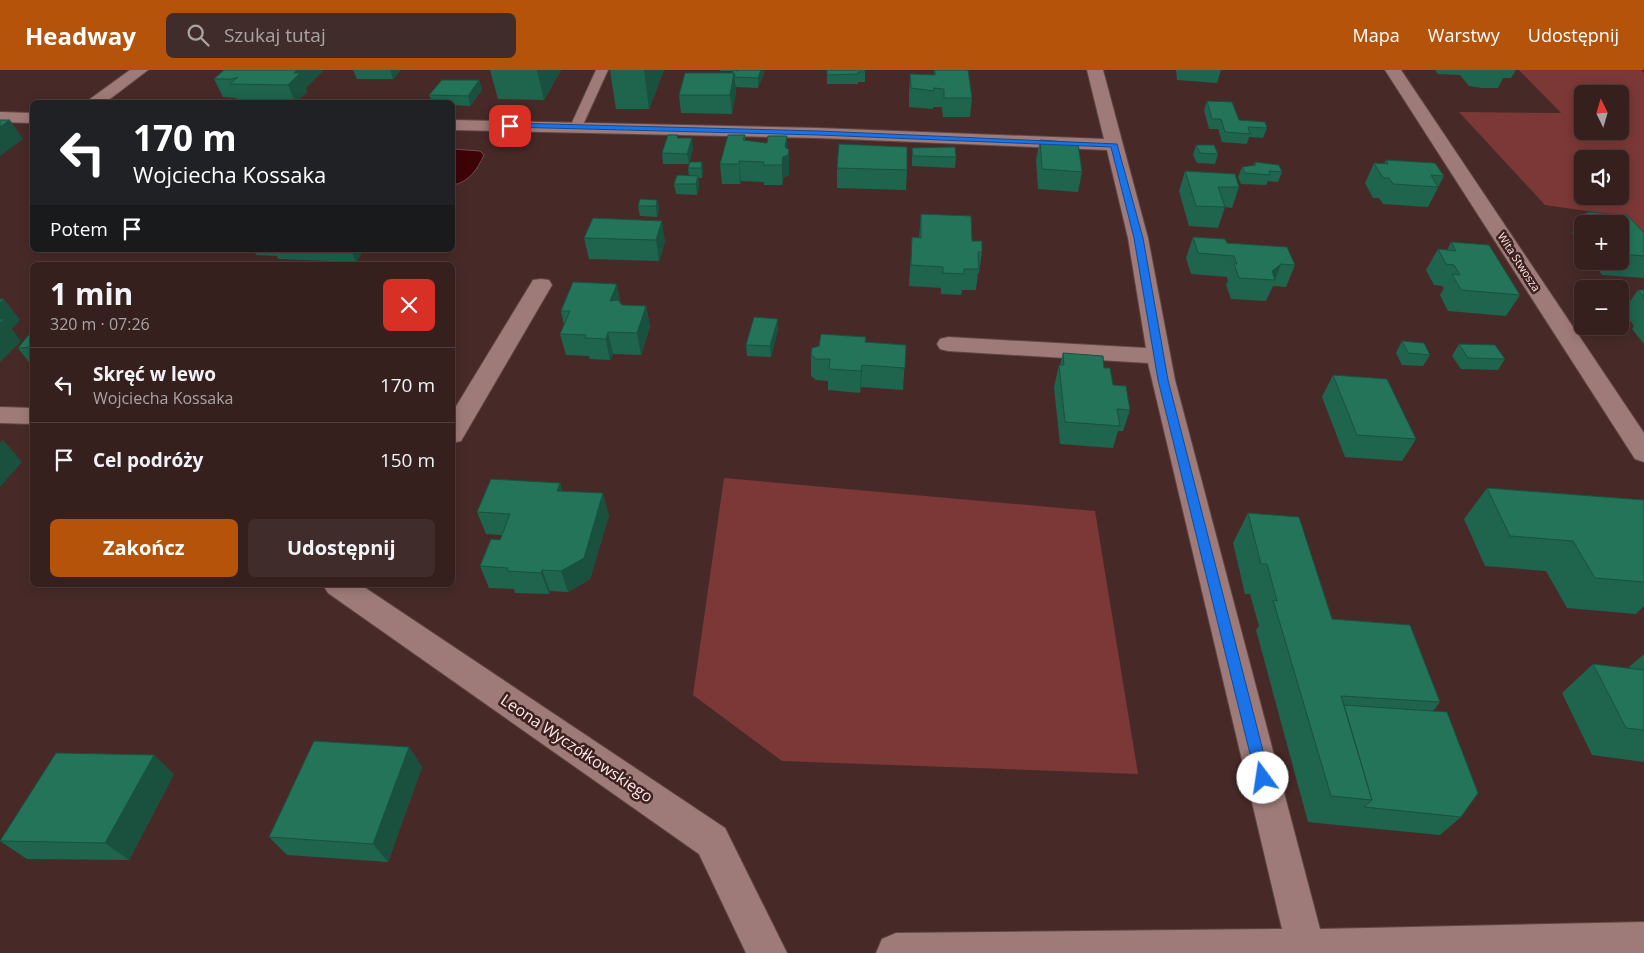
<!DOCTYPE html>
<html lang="pl">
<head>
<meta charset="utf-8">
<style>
  :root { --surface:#35201e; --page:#402d2b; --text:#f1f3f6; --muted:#aaa3a4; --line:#4f3e3c; --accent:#b45309 }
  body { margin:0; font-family:"Open Sans",sans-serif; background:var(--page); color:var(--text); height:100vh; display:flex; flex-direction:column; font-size:19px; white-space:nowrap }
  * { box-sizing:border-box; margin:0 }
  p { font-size:16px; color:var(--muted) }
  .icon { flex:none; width:28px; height:28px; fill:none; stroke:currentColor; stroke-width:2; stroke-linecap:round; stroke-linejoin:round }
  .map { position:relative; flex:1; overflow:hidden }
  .sheet { position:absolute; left:30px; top:192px; width:425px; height:325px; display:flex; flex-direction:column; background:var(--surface); border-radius:8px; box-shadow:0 2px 12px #0003,0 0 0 1px var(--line) }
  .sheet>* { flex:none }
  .hud { position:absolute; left:30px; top:30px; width:425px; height:152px; border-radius:8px; box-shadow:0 2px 12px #0003,0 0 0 1px var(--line); background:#202124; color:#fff; overflow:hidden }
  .needle { width:32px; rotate:355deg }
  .controls { position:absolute; left:1574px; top:15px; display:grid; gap:10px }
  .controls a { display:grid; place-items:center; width:55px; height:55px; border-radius:8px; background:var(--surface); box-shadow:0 2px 12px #0003,0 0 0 1px var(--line); font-size:25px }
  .pin { position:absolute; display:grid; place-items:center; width:42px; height:42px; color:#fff; margin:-21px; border-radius:10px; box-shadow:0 2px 8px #0006 }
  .me { position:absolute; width:55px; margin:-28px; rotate:346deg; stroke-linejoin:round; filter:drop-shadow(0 0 4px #0008) }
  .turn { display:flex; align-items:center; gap:18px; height:105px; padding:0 20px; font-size:22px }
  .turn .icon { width:65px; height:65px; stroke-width:2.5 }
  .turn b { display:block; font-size:35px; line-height:42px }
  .then { display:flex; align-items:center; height:48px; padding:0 20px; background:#0003; gap:10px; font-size:19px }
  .round { display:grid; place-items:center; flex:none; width:52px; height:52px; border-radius:8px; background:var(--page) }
  .summary { display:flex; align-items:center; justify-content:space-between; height:85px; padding:0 20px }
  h1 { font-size:30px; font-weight:700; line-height:38px }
  .action { display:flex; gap:10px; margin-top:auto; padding:10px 20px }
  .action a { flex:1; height:58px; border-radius:8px; background:var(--accent); color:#fff; font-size:20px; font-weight:700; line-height:58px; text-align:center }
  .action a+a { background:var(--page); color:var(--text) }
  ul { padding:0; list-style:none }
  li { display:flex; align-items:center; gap:15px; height:75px; padding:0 20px; border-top:1px solid var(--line) }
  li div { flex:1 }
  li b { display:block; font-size:19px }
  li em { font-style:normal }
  header { display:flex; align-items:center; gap:30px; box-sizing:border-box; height:70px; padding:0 25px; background:var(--accent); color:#fff }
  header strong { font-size:24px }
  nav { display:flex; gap:28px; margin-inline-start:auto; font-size:18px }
  .search { width:350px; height:45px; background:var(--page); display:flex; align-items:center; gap:12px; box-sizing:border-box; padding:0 18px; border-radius:8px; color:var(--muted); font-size:19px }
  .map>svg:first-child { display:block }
  .green { fill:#7b3836; fill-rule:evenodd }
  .water { fill:#3e0307; stroke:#78484a }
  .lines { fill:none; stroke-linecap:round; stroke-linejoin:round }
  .service-casing { stroke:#5f4645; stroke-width:2 }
  .minor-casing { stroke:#5f4645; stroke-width:2 }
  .service { fill:#9e7b78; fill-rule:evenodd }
  .minor { fill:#9e7b78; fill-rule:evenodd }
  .wall { fill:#1f644d }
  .shaded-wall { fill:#19513e }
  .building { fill:#247459; stroke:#19513e }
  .route { fill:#1a73e8; stroke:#114b97 }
  .labels { text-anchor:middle; stroke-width:5; stroke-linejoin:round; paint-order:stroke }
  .far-street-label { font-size:11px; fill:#feeae8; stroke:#3d201f }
  .near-street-label { font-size:16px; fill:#feeae8; stroke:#3d201f }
</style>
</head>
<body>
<header>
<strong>Headway</strong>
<div class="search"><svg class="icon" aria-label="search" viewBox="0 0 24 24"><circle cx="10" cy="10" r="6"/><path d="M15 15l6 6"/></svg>Szukaj tutaj</div>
<nav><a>Mapa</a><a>Warstwy</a><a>Udostępnij</a></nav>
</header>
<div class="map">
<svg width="1644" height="883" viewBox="0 0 1644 883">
  <rect width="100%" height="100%" fill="#472a28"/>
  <g class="green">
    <path d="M1519 0H1641L1644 3V167L1622 146 1545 135 1459 42 1561 43ZM1582 24H1620V61H1582ZM1582 89H1620V126H1582Z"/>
    <polygon points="724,408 1095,441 1138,704 782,691 693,625"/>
  </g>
  <path class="water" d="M453 79 480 81 484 85C477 100 469 112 453 115Z"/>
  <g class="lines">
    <defs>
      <polygon id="service" points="596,0 608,0 582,57 576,61 572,60 570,57"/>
      <g id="minor">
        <polygon points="130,0 148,0 106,32 88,32 90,29"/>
        <polygon points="1087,0 1103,0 1148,168 1175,310 1320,859 1644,852 1644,883 876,883 882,869 896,863 1282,859 1148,293 948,281 940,279 937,274 940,269 948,267 1146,278 1128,168 1107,80 819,68 452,60 452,50 819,58 1104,69"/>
        <polygon points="1385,0 1401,0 1644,363 1644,392 1635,389"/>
        <polygon points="0,42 32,43 32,53 0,52"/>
        <polygon points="541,209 549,210 552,215 461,371 452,373 452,343 530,215 533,210"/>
        <polygon points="0,337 32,338 32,354 0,353"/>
        <polygon points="323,515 361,515 725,758 787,883 746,883 699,784 328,523"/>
      </g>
    </defs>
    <use href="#service" class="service-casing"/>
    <use href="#minor" class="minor-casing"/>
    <use href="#service" class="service"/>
    <use href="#minor" class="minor"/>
  </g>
  <g class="wall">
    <polygon points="224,0 306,18 307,22 296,32 238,32 236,28 223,27 214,9"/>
    <polygon points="353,0 401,0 393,9 357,9"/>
    <polygon points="490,0 561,0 544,30 498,29"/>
    <polygon points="610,0 664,0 649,39 616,39"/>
    <polygon points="720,0 738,0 738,1 739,0 763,0 764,3 758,18 735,17 736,21 732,44 681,43 679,25 732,3 733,1 720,1"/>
    <polygon points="827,0 865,0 865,12 858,12 858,14 827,14"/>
    <polygon points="934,0 968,0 972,28 970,47 943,47 942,37 933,37 933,39 909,37 909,23 910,4 934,5"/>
    <polygon points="1176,0 1221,0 1217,13 1177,10"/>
    <polygon points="1435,0 1516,0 1511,8 1503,8 1498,18 1482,18 1469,16 1460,5 1438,4"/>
    <polygon points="479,10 482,20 470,36 452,35 452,32 432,32 429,25"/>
    <polygon points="1207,31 1239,50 1267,58 1263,68 1249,67 1247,74 1222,72 1218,59 1209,59 1204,40"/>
    <polygon points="678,65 678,68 693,78 689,94 663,94 662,83"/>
    <polygon points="745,65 745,70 789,100 789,105 784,107 782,115 764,115 764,112 741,111 740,114 722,114 720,94"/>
    <polygon points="1040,70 1082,102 1078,122 1038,119 1036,90"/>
    <polygon points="1196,75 1218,84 1215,94 1197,93 1193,85"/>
    <polygon points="912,78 956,87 955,98 912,96"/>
    <polygon points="1386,90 1444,106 1428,137 1383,134 1379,128 1373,128 1365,113 1374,93 1384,94"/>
    <polygon points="702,92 703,102 702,108 698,108 699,117 697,125 676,124 674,114 689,106 688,98"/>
    <polygon points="1255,92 1282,102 1278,112 1268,111 1266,115 1241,114 1238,107 1242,97 1253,96"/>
    <polygon points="837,98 907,100 906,120 837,118"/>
    <polygon points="1185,101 1239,117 1232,138 1225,137 1218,158 1189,156 1179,121"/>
    <polygon points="657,130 659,140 657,147 640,146 638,136"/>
    <polygon points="1586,142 1627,145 1644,163 1644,208 1602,205 1592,191 1620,191 1620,154 1582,154 1582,179 1581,177 1582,175 1572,163"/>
    <polygon points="921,144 972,171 982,182 979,203 978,203 976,220 962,220 961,225 941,224 941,218 909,216 912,167 919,168"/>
    <polygon points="593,148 665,171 659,191 589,189 584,168"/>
    <polygon points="1193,167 1227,173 1295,195 1286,217 1273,216 1266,231 1231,229 1226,215 1228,211 1227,207 1191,204 1186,188"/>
    <polygon points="1451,172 1520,225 1506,246 1448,241 1440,225 1444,218 1442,216 1434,215 1426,200 1438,179 1447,180"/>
    <polygon points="254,180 364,180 356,192 278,189 277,186 256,185"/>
    <polygon points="1638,220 1644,220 1644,274 1632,259 1634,256 1623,241"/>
    <polygon points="620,233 622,235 646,236 650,257 641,285 613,284 610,290 590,289 589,286 566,285 560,264 564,255 561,241"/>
    <polygon points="778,260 771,287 747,286 746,275"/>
    <polygon points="32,261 32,296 18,278"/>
    <polygon points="1402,271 1430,285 1423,296 1402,295 1396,283"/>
    <polygon points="866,272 906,275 903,320 861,317 860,323 828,320 828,311 816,310 811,306 811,284"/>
    <polygon points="1459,274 1505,289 1498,300 1461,299 1452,286"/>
    <polygon points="1063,283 1104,298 1113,315 1130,340 1123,361 1118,361 1113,378 1060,374 1054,317 1059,295 1060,295"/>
    <polygon points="1333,305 1416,369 1402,391 1345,387 1322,327"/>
    <polygon points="560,413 562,421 609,445 590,509 568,522 550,521 549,524 515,523 514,519 489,518 480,496 500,470 502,465 486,464 477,442"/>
    <polygon points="1487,418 1644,430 1644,536 1636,544 1567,538 1546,501 1485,496 1464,449"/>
    <polygon points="1248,443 1332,549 1440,632 1433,641 1461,747 1440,765 1347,756 1308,752 1256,560 1259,556 1250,524 1245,524 1233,473"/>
    <polygon points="1644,584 1644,692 1592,685 1562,623 1593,594 1630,599 1629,597"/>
    <polygon points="409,677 422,697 388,792 287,785 269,767"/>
    <polygon points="174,704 129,790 27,789 0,771"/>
  </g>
  <g class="shaded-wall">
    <polygon points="297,0 324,0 306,18 307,22 296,32 295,32 288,15 294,3"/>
    <polygon points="390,0 401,0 393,9"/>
    <polygon points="537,0 561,0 544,30"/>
    <polygon points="644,0 664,0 649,39"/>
    <polygon points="761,0 763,0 764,3 758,18 758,8"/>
    <polygon points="734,3 736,21 732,44 730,25"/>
    <polygon points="479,10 482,20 470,36 468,26"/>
    <polygon points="10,50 23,69 0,86 0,57"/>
    <polygon points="787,66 787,86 789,80 789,105 784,107 782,115 782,95"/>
    <polygon points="692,68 693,78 689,94 687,84"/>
    <polygon points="739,91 741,111 740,114 739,94"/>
    <polygon points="702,92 703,102 702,108 701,98"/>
    <polygon points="698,106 699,117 697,125 696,114"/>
    <polygon points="657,130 659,140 657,147 656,136"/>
    <polygon points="662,151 665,171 659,191 656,170"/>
    <polygon points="351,180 364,180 356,192"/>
    <polygon points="1281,194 1275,210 1272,201"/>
    <polygon points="617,214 621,235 610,231"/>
    <polygon points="4,229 20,250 12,259 21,271 0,292 0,233"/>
    <polygon points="646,236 650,257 641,285 637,263"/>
    <polygon points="778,249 778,260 771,287 770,276"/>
    <polygon points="608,262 613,284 610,290 606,269"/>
    <polygon points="862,295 861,317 860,323 861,301"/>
    <polygon points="3,370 22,392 0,417 0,373"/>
    <polygon points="560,413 566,434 557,421"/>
    <polygon points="603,423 609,445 590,509 568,522 561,501"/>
    <polygon points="542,500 550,521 549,524 541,503"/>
    <polygon points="409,677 422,697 388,792 373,774"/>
    <polygon points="154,685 174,704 129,790 105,773"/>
  </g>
  <g class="building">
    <polygon points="224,0 297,0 294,3 300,3 288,15 230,14 238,7 232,9 214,9"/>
    <polygon points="733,0 738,1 739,0 761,0 758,8 735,7 734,3 732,3"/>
    <polygon points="827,0 865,0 865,2 858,2 858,4 827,5"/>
    <polygon points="935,0 968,0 972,28 944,28 944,19 934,18 934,21 911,18 910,4 935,5"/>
    <polygon points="685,3 734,3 730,25 679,25"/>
    <polygon points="442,10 479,10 468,26 429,25"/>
    <polygon points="1207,31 1232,32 1239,50 1265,52 1267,58 1248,57 1250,64 1225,62 1221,49 1212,49"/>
    <polygon points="0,50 10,50 0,57"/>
    <polygon points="668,65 678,65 677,68 692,68 687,84 662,83"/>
    <polygon points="728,65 745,65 743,70 767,73 768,66 787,66 785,77 789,80 788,85 783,87 782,95 763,95 764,92 739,91 739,94 720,94"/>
    <polygon points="1040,70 1078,73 1082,102 1042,99"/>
    <polygon points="839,74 907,77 907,100 837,98"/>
    <polygon points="1196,75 1214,75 1218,84 1200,83"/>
    <polygon points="955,77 956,87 913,86 912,78"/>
    <polygon points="1386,90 1435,93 1444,106 1431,105 1438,117 1393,114 1389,108 1383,108 1374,93 1388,94"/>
    <polygon points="690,92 702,92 701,98 688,98"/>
    <polygon points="1255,92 1279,95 1282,102 1269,101 1270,105 1245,103 1242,97 1256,95"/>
    <polygon points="1185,101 1235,104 1239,117 1218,117 1225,137 1196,136"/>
    <polygon points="677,105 698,106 696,114 674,114"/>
    <polygon points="640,129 657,130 656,136 638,136"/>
    <polygon points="1586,142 1627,145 1644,163 1644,186 1620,184 1620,154 1595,154"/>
    <polygon points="921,144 971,146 972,171 982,171 982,182 978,182 979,199 964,199 964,204 943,203 943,197 911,195 912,167 921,168"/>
    <polygon points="593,148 662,151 656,170 584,168"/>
    <polygon points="1193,167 1225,169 1227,173 1287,177 1295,195 1281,194 1272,201 1275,210 1239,208 1234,194 1237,194 1234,186 1198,183"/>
    <polygon points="1451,172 1489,175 1520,225 1461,220 1452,204 1460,205 1454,195 1446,194 1438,179 1456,181"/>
    <polygon points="573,212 617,214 610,231 618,230 622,235 646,236 637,263 608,262 606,269 585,268 586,265 560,264 570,241 561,241"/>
    <polygon points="1638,220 1644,220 1644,227"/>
    <polygon points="0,229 4,229 0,233"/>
    <polygon points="754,247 778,249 770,276 746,275"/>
    <polygon points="0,249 4,249 0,253"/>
    <polygon points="32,261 32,277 18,278"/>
    <polygon points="821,264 866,267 865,272 906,275 905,298 862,295 861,301 829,299 830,289 816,289 811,284 812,278 819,276"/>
    <polygon points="1402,271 1424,273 1430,285 1408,283"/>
    <polygon points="1459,274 1495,275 1505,289 1468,288"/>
    <polygon points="1063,283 1103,286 1104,298 1110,298 1113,315 1126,316 1130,340 1117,339 1120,356 1065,352 1059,295 1064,295"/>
    <polygon points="1333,305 1387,309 1416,369 1357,365"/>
    <polygon points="491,409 560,413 557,421 603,423 584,488 561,501 542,500 541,503 507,501 508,498 480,496 491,469 500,470 510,444 477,442"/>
    <polygon points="1487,418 1644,430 1644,512 1595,508 1573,471 1510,466"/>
    <polygon points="1248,443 1299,447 1332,549 1410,555 1440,632 1341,626 1372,730 1331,726 1273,530 1277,531 1267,494 1261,494"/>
    <polygon points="1593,594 1644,600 1644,660 1626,658"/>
    <polygon points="1344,635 1447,642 1478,723 1461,747 1364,737 1372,730"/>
    <polygon points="314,671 409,677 373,774 269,767"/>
    <polygon points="56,683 154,685 105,773 0,771"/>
  </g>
  <polygon class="route" points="510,53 819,61 1117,74 1143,168 1168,310 1270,708 1268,713 1263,715 1258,713 1256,708 1158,310 1134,168 1111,77 819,65 508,57 508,54"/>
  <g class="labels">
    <g class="far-street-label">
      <text transform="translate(1519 192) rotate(57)" y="4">Wita Stwosza</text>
    </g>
    <g class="near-street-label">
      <text transform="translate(577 678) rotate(34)" y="6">Leona Wyczółkowskiego</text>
    </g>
  </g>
</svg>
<div class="controls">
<a><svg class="needle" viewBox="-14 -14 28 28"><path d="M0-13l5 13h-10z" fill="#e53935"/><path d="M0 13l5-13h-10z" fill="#aaa3a4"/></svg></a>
<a><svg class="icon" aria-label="sound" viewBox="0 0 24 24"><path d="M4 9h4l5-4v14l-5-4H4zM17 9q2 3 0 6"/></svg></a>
<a>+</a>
<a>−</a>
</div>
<div class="pin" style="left:510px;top:56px;background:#d93025"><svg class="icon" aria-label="arrive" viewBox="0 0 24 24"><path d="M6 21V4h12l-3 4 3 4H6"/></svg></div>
<svg class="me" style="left:1263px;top:708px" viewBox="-20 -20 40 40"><circle r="19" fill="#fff"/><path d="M0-13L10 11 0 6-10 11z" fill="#1a73e8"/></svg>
<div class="hud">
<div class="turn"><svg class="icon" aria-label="left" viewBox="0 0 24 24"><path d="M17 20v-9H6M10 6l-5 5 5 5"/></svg><div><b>170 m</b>Wojciecha Kossaka</div></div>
<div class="then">Potem<svg class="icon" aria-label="arrive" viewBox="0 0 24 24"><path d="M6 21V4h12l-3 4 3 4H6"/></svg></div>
</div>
<section class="sheet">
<div class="summary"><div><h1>1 min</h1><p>320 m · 07:26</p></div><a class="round" style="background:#d93025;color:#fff"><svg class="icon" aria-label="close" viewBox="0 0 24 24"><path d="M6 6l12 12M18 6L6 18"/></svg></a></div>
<ul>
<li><svg class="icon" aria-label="left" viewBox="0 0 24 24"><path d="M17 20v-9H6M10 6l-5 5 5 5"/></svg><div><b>Skręć w lewo</b><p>Wojciecha Kossaka</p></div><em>170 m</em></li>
<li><svg class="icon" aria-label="arrive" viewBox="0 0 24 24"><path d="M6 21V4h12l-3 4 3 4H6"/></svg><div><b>Cel podróży</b></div><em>150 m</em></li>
</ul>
<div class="action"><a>Zakończ</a><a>Udostępnij</a></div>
</section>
</div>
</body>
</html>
